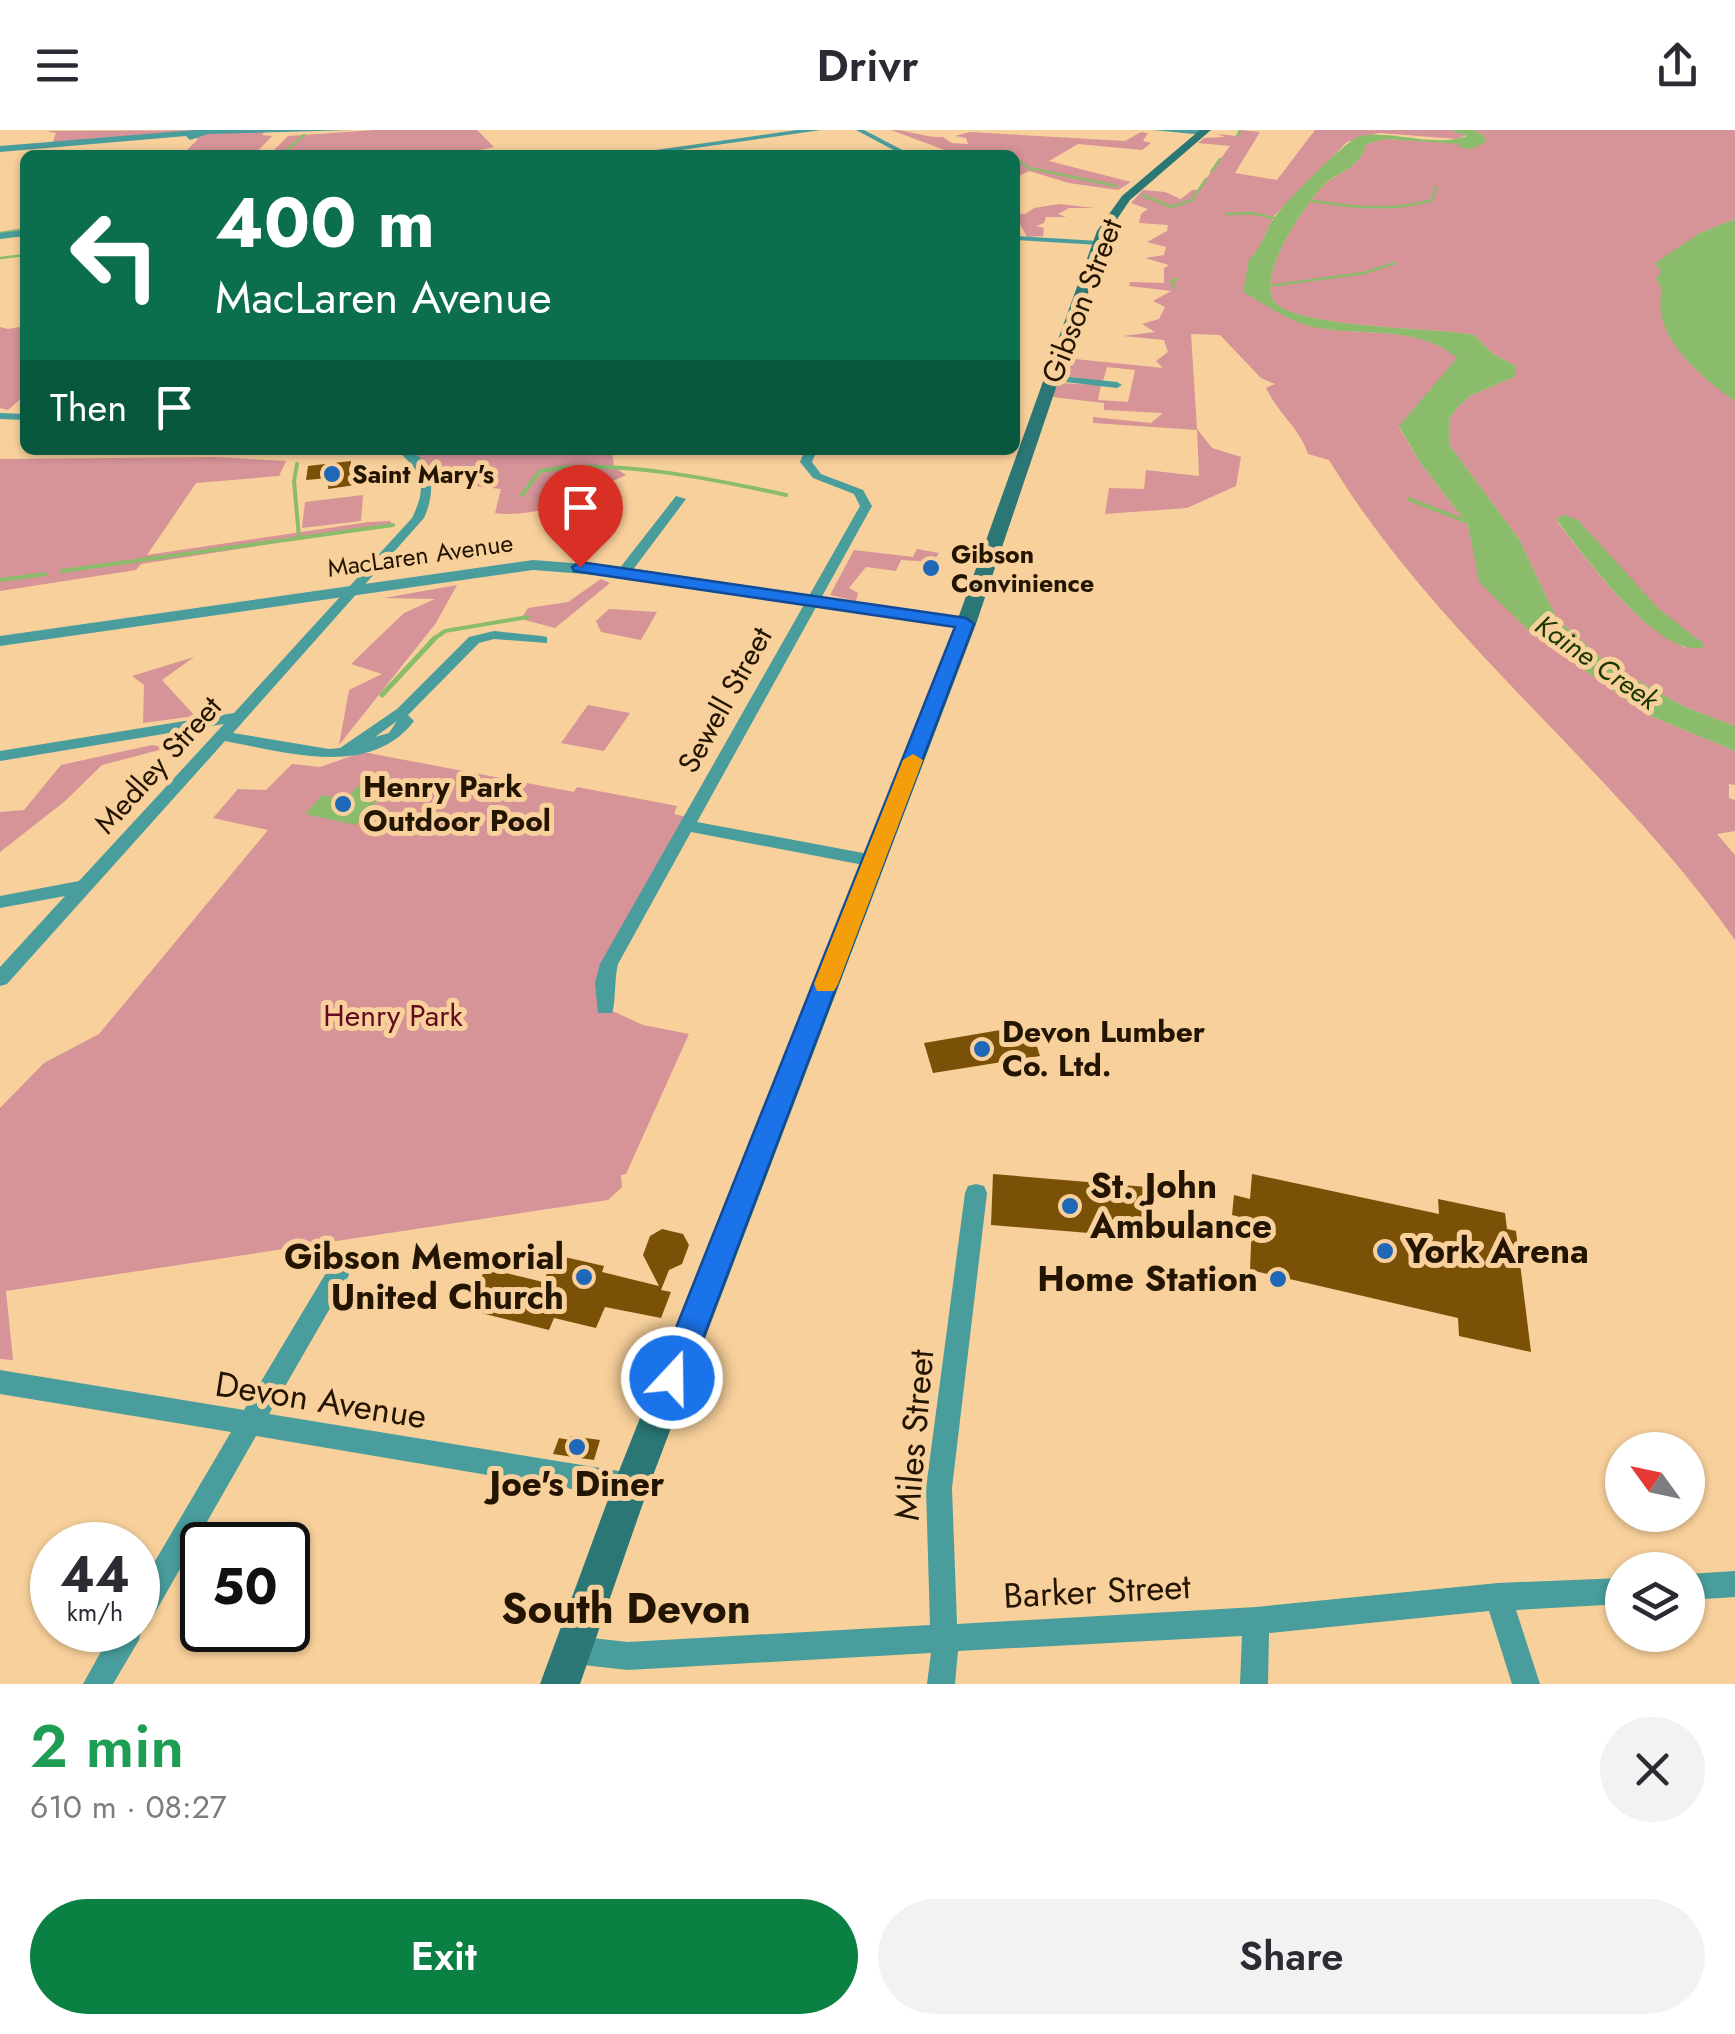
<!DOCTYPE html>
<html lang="en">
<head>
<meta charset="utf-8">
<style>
  :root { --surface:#fff; --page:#f2f2f3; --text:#2b2b33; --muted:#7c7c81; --accent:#0b8043 }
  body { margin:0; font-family:Jost,sans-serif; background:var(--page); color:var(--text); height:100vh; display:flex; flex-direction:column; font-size:38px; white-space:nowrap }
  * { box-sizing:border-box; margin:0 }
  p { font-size:32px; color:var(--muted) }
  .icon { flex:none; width:55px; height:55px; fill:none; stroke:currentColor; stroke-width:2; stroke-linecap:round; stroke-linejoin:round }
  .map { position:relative; height:1554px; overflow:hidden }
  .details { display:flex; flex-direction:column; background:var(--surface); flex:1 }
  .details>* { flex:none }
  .hud { position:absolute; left:20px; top:20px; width:1000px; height:305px; border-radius:15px; box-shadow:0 2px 8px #0004; background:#0b6e4f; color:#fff; overflow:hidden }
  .needle { width:65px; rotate:303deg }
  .controls { position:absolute; left:1605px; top:1302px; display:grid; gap:20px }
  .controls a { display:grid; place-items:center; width:100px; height:100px; border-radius:50%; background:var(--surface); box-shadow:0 2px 8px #0004; font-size:50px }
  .speed { position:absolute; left:30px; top:1392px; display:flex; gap:20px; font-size:50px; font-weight:700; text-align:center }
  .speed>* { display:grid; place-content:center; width:130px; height:130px; border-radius:50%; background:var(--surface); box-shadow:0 2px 8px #0004; line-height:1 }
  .speed small { font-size:25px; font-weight:400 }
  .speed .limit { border:5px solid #111; border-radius:15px; background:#fff; color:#111 }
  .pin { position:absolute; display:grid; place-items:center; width:85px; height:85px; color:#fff; margin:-102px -42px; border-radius:50% 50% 50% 0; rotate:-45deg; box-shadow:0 0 10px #0007 }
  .pin .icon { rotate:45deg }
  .me { position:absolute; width:110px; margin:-55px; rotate:21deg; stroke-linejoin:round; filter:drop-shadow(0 0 8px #0008) }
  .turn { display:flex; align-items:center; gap:35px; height:210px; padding:0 30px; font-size:45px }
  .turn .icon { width:130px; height:130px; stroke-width:2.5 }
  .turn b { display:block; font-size:70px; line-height:85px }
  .then { display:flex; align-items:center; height:95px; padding:0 30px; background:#0003; gap:20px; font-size:38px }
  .round { display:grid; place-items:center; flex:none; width:105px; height:105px; border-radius:52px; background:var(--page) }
  .overview { display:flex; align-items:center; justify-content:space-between; height:170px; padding:0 30px }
  h1 { font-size:60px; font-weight:600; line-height:75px; color:#1e9e55 }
  .action { display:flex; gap:20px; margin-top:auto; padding:20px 30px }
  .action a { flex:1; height:115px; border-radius:60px; background:var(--accent); color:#fff; font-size:40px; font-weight:600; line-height:115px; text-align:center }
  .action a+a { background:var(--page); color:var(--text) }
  header { display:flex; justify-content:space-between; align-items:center; height:130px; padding:0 30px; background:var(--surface); font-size:45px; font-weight:600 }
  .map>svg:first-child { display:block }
  .green { fill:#d69398; fill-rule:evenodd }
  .water { fill:#8abc6c }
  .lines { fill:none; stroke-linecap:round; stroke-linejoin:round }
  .stream-far2 { stroke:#8abc6c; stroke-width:2.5 }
  .stream-far1 { stroke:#8abc6c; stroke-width:4 }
  .stream { stroke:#8abc6c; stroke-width:5 }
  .building { fill:#7a5107 }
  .minor { fill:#499d9c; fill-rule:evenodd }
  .tertiary { fill:#499d9c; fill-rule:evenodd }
  .secondary { fill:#2a7776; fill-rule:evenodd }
  .route { fill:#1a73e8; stroke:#114b97; stroke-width:2.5 }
  .slow { fill:#f59e0b }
  .poi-dot { fill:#1f67b7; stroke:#f8d09b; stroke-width:4 }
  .labels { text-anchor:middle; stroke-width:10; stroke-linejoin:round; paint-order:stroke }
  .far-poi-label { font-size:25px; font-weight:bold; fill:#231502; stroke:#f8d09b; text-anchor:start }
  .far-street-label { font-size:25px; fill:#231502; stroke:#f8d09b }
  .far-water-label { font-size:28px; font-style:italic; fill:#193800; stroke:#f8d09b }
  .street-label { font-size:30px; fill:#231502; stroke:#f8d09b }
  .poi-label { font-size:30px; font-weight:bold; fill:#231502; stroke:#f8d09b; text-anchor:start }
  .park-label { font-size:30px; fill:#640b21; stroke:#f8d09b }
  .near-poi-label { font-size:35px; font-weight:bold; fill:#231502; stroke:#f8d09b; text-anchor:start }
  .near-street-label { font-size:35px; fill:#231502; stroke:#f8d09b }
  .near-quarter-label { font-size:42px; font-weight:bold; fill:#231502; stroke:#f8d09b }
</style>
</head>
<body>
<header><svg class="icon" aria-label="menu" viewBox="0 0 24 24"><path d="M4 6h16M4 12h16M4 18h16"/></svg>Drivr<svg class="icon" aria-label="share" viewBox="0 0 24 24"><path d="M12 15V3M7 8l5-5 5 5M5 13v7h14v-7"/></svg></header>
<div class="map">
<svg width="1735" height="1554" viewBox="0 0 1735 1554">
  <rect width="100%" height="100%" fill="#f8d09b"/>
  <g class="green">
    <polygon points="266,0 262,5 272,6 254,25 190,25 188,19 198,9 189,5 52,15 56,3 47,1"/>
    <polygon points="375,0 477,0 494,17 456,25 320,25 323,23 306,22 308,25 269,25 288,6"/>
    <path d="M891 0C910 0 924 8 943 7L952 13 968 14 966 8 955 6 970 2 1125 11 1141 2 1148 3 1143 11 1151 13 1142 20 1078 14 1049 31 1131 52 1118 60 1069 53 1029 41 1015 48V25H958Z"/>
    <path d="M1240 0 1260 2 1235 43 1277 50 1315 0H1450L1466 5 1457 9 1379 3 1347 12 1274 86 1257 122 1248 165C1270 172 1287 190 1312 196 1359 208 1418 193 1458 228L1399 297 1419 331 1468 395 1480 452 1528 500 1646 584 1735 621V655L1729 654V668L1735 670V701L1717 704 1735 725V810C1614 638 1439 511 1329 330L1308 324C1299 297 1279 285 1266 258L1275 254 1261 248 1220 205 1191 204 1197 299 1212 318 1241 327 1236 356 1187 378 1105 384 1109 358 1144 359 1146 340 1199 346 1197 300 1093 293V287L1151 293 1163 283 1104 280V273L1052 267 1056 253 1101 255 1098 270 1128 272 1135 240 1107 237 1103 251 1065 246 1060 243 1065 228 1163 238 1156 231 1168 222 1164 210 1123 206 1155 202 1142 194 1159 189 1165 177 1153 171 1171 161 1129 156 1130 152 1164 153V138L1169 135 1145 128 1164 125 1166 117 1147 112 1167 101 1168 95 1139 93 1141 84 1148 79 1131 73 1143 60 1165 62 1181 69 1192 60H1198L1230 16 1198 13 1204 8 1225 7 1217 4 1237 6Z"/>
    <path d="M1473 0H1735V89L1700 103 1661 142 1662 160 1691 235 1735 271V596L1685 577 1608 534 1557 489 1519 409 1450 316 1449 289 1458 277 1470 266 1516 246V236L1493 224 1474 205C1438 197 1290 199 1273 170 1258 143 1305 74 1324 55 1340 41 1361 37 1366 14L1385 9 1467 14 1458 17 1480 15 1483 5ZM1556 390 1603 421 1686 518C1631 492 1592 436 1556 390Z"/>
    <polygon points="1059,74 1095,78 1069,78 1058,84 1066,87 1046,87 1044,93 1036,96 1044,98 1043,106 1027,107 1020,94 1015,93 1015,83 1025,84 1034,78"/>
    <polygon points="25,196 25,265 8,280 0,278 0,197 8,199"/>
    <path d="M403 320H612L614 337 626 345C583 364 544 389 495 383L501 359 428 351 410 325Z"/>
    <polygon points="216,327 286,331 279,346 196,353 147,425 369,392 390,391 393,395 141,434 136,440 0,461 0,329"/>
    <polygon points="363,365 361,391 302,398 305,372"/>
    <polygon points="917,419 939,423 933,432 901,430 896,441 866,437 849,458 858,463 856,471 830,465 854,420 913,427"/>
    <polygon points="601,449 610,453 555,498 521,489 528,478 568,472"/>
    <polygon points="457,455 436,493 339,615 349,560 382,544 351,534 404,483 435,469 384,468"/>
    <polygon points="609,479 657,482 641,510 601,502 596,491"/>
    <polygon points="194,527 162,550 195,586 143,593 144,555 132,546"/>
    <polygon points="588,575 630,583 604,621 561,613"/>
    <polygon points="152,615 167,618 102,635 64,672 0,722 0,682 24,680 61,635"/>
    <polygon points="363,622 574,662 577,657 677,676 674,684 691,688 609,834 606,878 643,895 689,904 626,1044 621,1045 622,1057 608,1070 6,1161 13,1230 0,1229 0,978 44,933 99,904 268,700 213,688 238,659 266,660 292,634 320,637"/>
  </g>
  <g class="water">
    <path d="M1450 0H1473L1483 5 1486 12 1471 19 1458 17 1459 14 1385 9 1366 14C1361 38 1340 40 1324 55 1305 74 1258 143 1273 170 1291 199 1438 197 1474 205L1493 224 1516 236V246L1470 266 1458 277 1449 289 1450 316 1519 409 1557 489 1608 534 1685 577 1735 596V621L1646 584 1528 500 1479 452 1468 395 1419 331 1399 296 1457 228C1418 194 1359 207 1313 197 1287 191 1265 174 1243 162L1249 129C1264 117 1265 98 1277 84 1289 69 1346 10 1360 6 1395 0 1434 18 1467 6Z"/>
    <path d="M1735 89V271C1702 248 1650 206 1662 160L1656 149 1661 142 1655 133 1700 103Z"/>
    <path d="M1564 385 1578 390 1659 479 1704 514 1702 518C1656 526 1582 423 1556 389Z"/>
    <polygon points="359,655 386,661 356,695 305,684 322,665 345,670"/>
  </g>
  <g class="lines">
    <g class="stream-far2">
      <polyline points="1237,6 1240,0"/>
      <polyline points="281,25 304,5"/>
      <polyline points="1015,28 1029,38 1117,56"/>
      <polyline points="1211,42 1220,29"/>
      <polyline points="1142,65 1172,77"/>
      <path d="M1312 71C1352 77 1392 82 1432 70L1436 57"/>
      <polyline points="1172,77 1192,70 1206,49"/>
      <polyline points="1227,84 1251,83 1274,88"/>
      <polyline points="0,103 25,99"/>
      <polyline points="0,128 25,125"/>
      <polyline points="1269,156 1364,143 1395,133"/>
      <polyline points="1175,158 1171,151 1177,149"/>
    </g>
    <g class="stream-far1">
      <polyline points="297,334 294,351 299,408"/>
      <path d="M522 365 540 341C608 327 718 350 786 365"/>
      <polyline points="1409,369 1465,391"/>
      <polyline points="62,441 393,395"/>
      <polyline points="0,450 45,444"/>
      <polyline points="431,511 445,501 528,487"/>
    </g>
    <polyline class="stream" points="382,565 435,508"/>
  </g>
  <g class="building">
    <polygon points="351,331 350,342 357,341 355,355 328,359 329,348 306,350 308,336"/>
    <polygon points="1030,895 1040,926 933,943 924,913"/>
    <polygon points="993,1044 1147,1057 1150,1108 991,1095"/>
    <polygon points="1252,1044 1439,1084 1438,1069 1505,1083 1507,1099 1516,1101 1531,1222 1459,1206 1458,1188 1250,1140 1252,1090 1232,1085 1234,1065 1250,1069"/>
    <polygon points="662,1099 683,1104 689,1115 682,1134 669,1140 661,1160 671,1162 661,1188 605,1177 596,1198 554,1188 549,1200 465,1179 486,1138 543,1152 556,1125 604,1136 602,1142 659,1156 643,1125 650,1106"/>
    <polygon points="571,1306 600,1310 594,1330 553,1324 559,1308 570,1310"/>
  </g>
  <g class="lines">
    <g class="minor">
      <polygon points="856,0 864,0 912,25 903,25"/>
      <polygon points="1015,106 1099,111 1103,113 1099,115 1015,110"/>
      <polygon points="1052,245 1117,252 1122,255 1117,258 1048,250 1048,246"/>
      <polygon points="0,283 25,284 25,290 0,289"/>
      <path d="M397 320C435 320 437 361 424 388L233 603 329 619 340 618 397 579 469 507 494 501 542 506 547 507V513L494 509 479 513 408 585 414 591C370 649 286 622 225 611L7 854 0 856V837L65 766 0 778V766L79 751 224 594 0 631V621L234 583 412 388C428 355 422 343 397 320ZM397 591 389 603 375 607Z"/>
      <path d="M805 320H817L812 332 821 344 863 360 872 376 697 692 874 725 882 731 874 737 691 702 618 834C614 850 616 872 612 883H598L595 853 600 834 860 376 854 364 813 348 800 332Z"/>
      <polygon points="676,366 686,369 629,445 619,445 619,439"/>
      <polygon points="976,1054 984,1056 987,1063 952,1358 957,1494 1256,1477 1498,1453 1622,1448 1622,1474 1516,1480 1540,1554 1512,1554 1489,1481 1269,1503 1268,1554 1240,1554 1242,1506 958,1521 955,1554 927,1554 931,1523 628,1540 574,1534 564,1530 560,1520 564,1510 574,1506 628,1512 930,1495 926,1358 965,1063 968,1056"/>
      <polygon points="340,1130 348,1133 351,1140 348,1147 269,1284 631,1343 640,1347 644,1356 640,1365 631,1369 256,1306 148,1495 142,1497 139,1510 113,1554 83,1554 113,1500 138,1500 138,1460 231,1302 0,1264 0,1240 244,1280 332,1133"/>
      <polygon points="1735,1441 1735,1467 1688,1470 1688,1444"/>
    </g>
    <g class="tertiary">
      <polygon points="195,0 353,0 208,4 190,10 186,6 0,22 0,16"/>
      <polygon points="797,0 821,0 646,25 620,25"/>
      <polygon points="1153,0 1206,0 1208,2 1204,5"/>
      <polygon points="25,100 25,106 0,109 0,103"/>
      <polygon points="533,430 624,437 966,489 975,494 966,499 624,447 533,440 0,516 0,506"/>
    </g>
    <polygon class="secondary" points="1200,0 1211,0 1130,70 1109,101 976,494 649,1356 580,1554 540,1554 613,1356 956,494 1097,101 1122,66"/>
  </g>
  <polygon class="route" points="580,432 966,488 974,494 688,1248 683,1259 672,1264 661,1259 656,1248 955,497 574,441 572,437"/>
  <polygon class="slow" points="913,624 923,630 838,854 834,861 817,861 814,854 903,630"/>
  <g class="poi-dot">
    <circle cx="332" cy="344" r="10"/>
    <circle cx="931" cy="438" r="10"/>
    <circle cx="343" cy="674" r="10"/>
    <circle cx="982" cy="919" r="10"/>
    <circle cx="1070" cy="1076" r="10"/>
    <circle cx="1385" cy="1121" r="10"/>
    <circle cx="584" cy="1147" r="10"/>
    <circle cx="1278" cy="1149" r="10"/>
    <circle cx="577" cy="1317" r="10"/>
  </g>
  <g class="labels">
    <g class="far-poi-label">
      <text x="352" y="353">Saint Mary's</text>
      <text x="951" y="433">Gibson<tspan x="951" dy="29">Convinience</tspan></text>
    </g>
    <g class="far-street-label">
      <text transform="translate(420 425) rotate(-8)" y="9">MacLaren Avenue</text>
    </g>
    <g class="far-water-label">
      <text transform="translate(1597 532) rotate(35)" y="10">Kaine Creek</text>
    </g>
    <g class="street-label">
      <text transform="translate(1082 171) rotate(-69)" y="10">Gibson Street</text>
      <text transform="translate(725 570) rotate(-61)" y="10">Sewell Street</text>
      <text transform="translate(158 635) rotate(-48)" y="10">Medley Street</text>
    </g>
    <g class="poi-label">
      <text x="363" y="667">Henry Park<tspan x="363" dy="34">Outdoor Pool</tspan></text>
      <text x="1002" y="912">Devon Lumber<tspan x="1002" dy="34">Co. Ltd.</tspan></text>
    </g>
    <g class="park-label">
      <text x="393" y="896">Henry Park</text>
    </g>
    <g class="near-poi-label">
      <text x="1090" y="1068">St. John<tspan x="1090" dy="40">Ambulance</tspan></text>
      <text x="1405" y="1133">York Arena</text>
      <text x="564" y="1139" text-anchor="end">Gibson Memorial<tspan x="564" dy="40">United Church</tspan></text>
      <text x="1258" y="1161" text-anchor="end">Home Station</text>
      <text x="577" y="1366" text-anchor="middle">Joe's Diner</text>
    </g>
    <g class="near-street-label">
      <text transform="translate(321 1270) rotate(9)" y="12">Devon Avenue</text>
      <text transform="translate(914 1305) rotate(-85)" y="12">Miles Street</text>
      <text transform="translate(1097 1461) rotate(-3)" y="12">Barker Street</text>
    </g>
    <g class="near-quarter-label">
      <text x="626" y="1493">South Devon</text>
    </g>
  </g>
</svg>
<div class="controls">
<a><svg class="needle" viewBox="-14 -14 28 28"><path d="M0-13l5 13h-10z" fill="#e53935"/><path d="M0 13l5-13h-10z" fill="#7c7c81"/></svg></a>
<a><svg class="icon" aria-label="layers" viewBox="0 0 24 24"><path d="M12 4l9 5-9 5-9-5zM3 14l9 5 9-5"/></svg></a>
</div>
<div class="speed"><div>44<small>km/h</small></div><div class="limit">50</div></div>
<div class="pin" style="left:580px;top:437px;background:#d93025"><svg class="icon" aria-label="arrive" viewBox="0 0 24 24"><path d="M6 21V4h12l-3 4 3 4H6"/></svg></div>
<svg class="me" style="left:672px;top:1248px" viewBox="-20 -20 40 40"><circle r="17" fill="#1a73e8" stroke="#fff" stroke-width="3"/><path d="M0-11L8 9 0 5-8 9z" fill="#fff"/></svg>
<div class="hud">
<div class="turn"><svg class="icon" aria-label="left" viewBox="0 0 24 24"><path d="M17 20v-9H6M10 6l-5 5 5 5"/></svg><div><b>400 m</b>MacLaren Avenue</div></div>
<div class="then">Then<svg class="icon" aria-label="arrive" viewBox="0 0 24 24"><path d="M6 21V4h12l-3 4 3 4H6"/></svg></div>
</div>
</div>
<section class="details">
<div class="overview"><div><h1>2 min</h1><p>610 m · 08:27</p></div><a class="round"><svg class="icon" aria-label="close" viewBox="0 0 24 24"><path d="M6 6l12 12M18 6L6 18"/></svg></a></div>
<div class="action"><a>Exit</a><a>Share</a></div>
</section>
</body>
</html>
